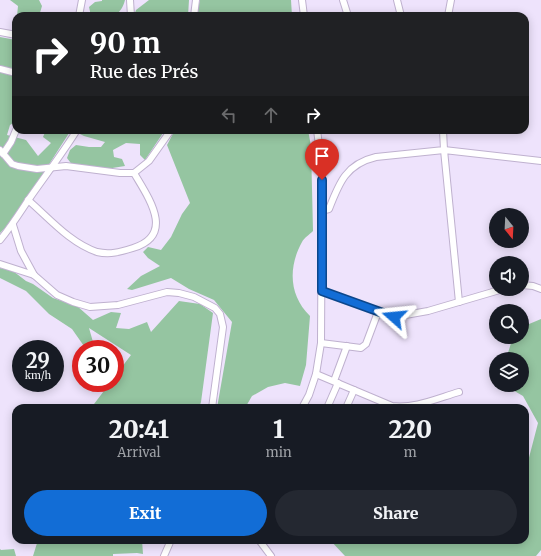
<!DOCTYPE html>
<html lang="en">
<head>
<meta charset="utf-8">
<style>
  :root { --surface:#171b24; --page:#242831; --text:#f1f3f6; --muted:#9ea1a6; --accent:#126dd6 }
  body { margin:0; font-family:Merriweather,serif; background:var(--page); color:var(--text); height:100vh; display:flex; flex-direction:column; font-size:15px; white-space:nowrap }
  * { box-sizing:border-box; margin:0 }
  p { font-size:13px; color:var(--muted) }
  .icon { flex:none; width:22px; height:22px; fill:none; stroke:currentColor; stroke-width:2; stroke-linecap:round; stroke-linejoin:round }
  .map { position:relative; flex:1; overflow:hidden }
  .panel { position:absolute; left:12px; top:404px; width:517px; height:140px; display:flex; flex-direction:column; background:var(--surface); border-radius:12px; box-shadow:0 2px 10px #0003 }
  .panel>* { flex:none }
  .guide { position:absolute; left:12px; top:12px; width:517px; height:122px; border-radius:12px; box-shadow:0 2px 10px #0003; background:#202124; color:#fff; overflow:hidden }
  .needle { width:26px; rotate:162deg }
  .buttons { position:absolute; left:489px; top:208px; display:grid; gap:8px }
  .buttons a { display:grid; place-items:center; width:40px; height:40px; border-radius:50%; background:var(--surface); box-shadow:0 2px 10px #0003; font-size:20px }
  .speed { position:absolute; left:12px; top:340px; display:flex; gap:8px; font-size:20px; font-weight:700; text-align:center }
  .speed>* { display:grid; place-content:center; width:52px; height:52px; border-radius:50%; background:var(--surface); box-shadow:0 2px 10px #0003; line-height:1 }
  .speed small { font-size:10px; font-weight:400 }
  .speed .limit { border:6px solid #d22; background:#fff; color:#111 }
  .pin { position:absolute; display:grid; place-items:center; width:34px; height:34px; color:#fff; margin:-41px -17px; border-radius:50% 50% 50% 0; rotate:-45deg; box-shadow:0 0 4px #0007 }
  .pin .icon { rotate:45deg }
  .me { position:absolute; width:44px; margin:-22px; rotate:288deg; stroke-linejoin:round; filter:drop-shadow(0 0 3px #0008) }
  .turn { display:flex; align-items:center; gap:14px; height:84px; padding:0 12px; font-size:18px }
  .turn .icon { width:52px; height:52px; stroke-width:2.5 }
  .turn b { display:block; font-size:28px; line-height:34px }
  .lanes { display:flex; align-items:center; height:38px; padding:0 12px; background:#0003; justify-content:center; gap:20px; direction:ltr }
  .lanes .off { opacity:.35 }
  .eta { display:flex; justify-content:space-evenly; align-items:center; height:68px; text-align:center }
  .eta b { font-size:24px; font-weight:800; line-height:28px }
  .cta { display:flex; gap:8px; margin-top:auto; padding:8px 12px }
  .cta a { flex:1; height:46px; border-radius:24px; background:var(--accent); color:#fff; font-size:16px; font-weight:800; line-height:46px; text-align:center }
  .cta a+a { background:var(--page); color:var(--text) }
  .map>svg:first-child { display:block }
  .green { fill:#95c5a1 }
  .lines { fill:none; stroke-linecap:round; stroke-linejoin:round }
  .minor-casing { stroke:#bfb1cf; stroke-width:8 }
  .minor { stroke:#fff; stroke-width:6 }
  .route-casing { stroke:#0c478b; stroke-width:10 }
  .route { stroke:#126dd6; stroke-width:7 }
</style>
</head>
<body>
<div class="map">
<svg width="541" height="556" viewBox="0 0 541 556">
  <rect width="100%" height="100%" fill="#eee3fc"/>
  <g class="green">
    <polygon points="10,0 39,0 42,6 39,16 17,16 18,6"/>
    <path d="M102 0H125C120 20 107 16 91 16L89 7 95 2 102 1Z"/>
    <polygon points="149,0 189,0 188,16 134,16 136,10"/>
    <polygon points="200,0 291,0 292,16 196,16"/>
    <polygon points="0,37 16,40 16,121 10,125 7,135 26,140 38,156 51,143 43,137 46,130 71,130 39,180 6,227 0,233"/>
    <polygon points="81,130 165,130 145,160 140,155 140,144 126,143 113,150 114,157 122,159 125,166 106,169 73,166 67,158 70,150 76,145 89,147 101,147 105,142 84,136 80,134"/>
    <path d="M175 130H308L311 146 313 231C309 235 304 238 302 242 288 267 289 296 310 316L306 365 300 386 285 383 268 387 252 396 245 408H217L232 322 214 300 189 289 171 278 132 290 127 289 141 276 160 266 148 258 143 252 148 247 161 250 171 237 182 214 190 203 167 145Z"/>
    <polygon points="0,268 13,271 26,281 33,284 53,298 77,306 93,320 111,312 121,313 116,328 129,329 147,322 151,332 179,301 200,304 213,313 201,402 199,408 91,408 110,383 115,383 115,376 131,355 89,328 95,349 86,349 72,329 49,314 26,291 0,278"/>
    <polygon points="541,319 541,550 536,556 345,556 330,540 525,540 525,473 538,423 523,396 504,385 522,385 522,359 506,359 513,337 522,337 522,327"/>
    <polygon points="38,540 142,540 143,554 137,553 113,554 113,556 33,556"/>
    <polygon points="0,549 1,550 14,549 16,556 0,556"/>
  </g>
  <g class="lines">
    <defs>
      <g id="minor">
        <polyline points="130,0 131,16"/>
        <polyline points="302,0 304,16"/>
        <polyline points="343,0 348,16"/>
        <polyline points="397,0 401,16"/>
        <polyline points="79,16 82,0"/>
        <polyline points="194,16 196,0"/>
        <polyline points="448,16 451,0"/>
        <polyline points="0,32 16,35"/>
        <polyline points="0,69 16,73"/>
        <polyline points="0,150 12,164 18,166 37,169 66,166 120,173 134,173 149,161 171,130"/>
        <polyline points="3,154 11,142 16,130"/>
        <path d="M28 200C49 218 70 243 97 252 110 255 120 252 133 248 176 235 148 197 134 173"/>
        <path d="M321 211 329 209C339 183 346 164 376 157L444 150 443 130"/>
        <polyline points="13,225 21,251 34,275"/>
        <path d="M0 240C11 227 19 214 29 199 45 176 62 154 77 130"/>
        <polyline points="0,264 34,275 57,295 73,302 90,307 118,305 167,292 179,293 194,297 215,308 220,314 223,327 212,408"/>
        <polyline points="522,285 533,286 541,289"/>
        <polyline points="322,291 394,317 428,311 503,289"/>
        <polyline points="459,302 444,150 541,161"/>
        <polyline points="321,343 361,348 366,344 378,312"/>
        <path d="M316 374 392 406C414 409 438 398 459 392"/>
        <polyline points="334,381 347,346"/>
        <polyline points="302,408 309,395 316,374 321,343 322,168 317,130"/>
        <polyline points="327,408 338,383"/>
        <polyline points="346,408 354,390"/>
        <polyline points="259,540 271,556"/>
        <polyline points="164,556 171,540"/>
      </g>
    </defs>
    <use href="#minor" class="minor-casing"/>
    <use href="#minor" class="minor"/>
  </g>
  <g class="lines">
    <defs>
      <polyline id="route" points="322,180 322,291 394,317"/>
    </defs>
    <use href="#route" class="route-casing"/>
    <use href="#route" class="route"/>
  </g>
</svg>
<div class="buttons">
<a><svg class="needle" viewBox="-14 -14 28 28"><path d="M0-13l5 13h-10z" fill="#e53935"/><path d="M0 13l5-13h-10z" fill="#9ea1a6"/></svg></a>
<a><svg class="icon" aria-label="sound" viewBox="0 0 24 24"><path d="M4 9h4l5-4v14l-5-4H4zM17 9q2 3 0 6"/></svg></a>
<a><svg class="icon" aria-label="search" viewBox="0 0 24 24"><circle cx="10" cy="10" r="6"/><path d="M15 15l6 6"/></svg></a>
<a><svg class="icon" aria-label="layers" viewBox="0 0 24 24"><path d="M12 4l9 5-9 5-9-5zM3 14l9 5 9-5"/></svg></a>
</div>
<div class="speed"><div>29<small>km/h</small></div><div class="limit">30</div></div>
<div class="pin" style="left:322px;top:180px;background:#d93025"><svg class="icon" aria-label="arrive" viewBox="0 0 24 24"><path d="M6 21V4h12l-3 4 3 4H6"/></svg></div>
<svg class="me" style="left:394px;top:317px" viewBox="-20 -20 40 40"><path d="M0-17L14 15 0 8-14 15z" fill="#126dd6" stroke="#fff" stroke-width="4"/></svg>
<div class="guide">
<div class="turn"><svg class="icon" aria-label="right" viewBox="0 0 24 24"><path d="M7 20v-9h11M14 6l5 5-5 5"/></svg><div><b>90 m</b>Rue des Prés</div></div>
<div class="lanes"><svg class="icon off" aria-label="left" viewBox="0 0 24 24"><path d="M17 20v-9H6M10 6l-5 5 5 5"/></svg><svg class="icon off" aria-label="ahead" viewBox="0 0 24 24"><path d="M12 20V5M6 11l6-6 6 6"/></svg><svg class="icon" aria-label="right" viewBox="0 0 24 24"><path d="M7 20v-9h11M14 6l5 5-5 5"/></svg></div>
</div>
<section class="panel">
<div class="eta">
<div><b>20:41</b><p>Arrival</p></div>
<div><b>1</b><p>min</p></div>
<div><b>220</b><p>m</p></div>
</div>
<div class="cta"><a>Exit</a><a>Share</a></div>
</section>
</div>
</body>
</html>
